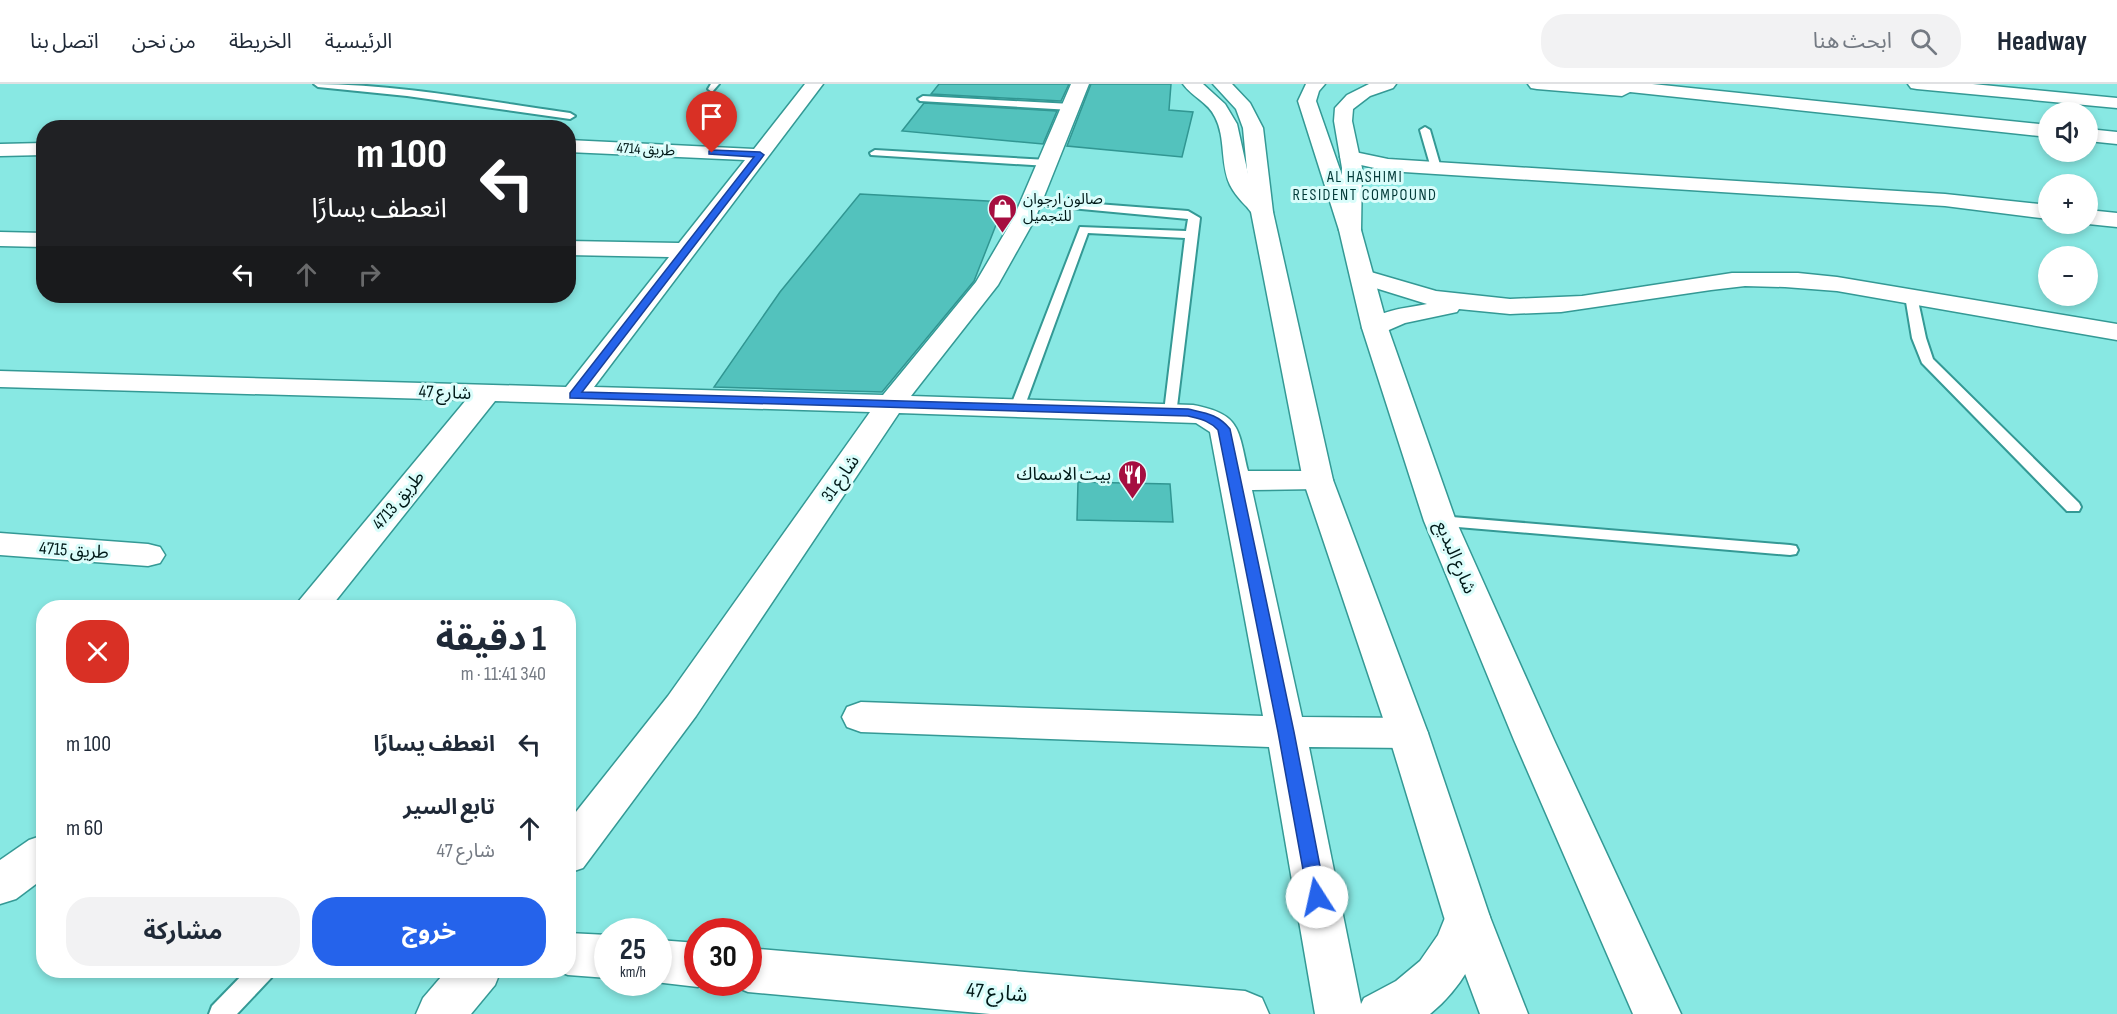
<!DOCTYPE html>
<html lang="ar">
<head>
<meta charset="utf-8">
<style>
  :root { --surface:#fff; --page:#f2f2f3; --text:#1f2937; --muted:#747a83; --line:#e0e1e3; --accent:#2563eb }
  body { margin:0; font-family:"Sofia Sans Condensed","Noto Sans Arabic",sans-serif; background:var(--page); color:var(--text); direction:rtl; height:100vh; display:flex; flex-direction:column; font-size:22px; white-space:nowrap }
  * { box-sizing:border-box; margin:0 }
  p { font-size:20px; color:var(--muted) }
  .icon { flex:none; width:33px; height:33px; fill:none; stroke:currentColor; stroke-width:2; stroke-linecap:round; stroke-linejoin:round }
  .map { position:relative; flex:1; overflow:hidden; direction:ltr }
  .panel { position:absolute; left:36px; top:516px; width:540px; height:378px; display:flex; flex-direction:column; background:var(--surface); border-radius:24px; box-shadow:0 3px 9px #0003; direction:rtl }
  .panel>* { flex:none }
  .top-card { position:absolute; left:36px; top:36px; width:540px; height:183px; border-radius:24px; box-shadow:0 3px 9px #0003; direction:rtl; background:#202124; color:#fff; overflow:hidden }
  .controls { position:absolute; left:2038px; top:18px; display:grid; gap:12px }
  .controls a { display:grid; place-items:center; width:60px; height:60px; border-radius:50%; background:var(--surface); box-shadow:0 3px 9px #0003; font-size:30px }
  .speed { position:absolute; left:594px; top:834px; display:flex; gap:12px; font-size:30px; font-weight:700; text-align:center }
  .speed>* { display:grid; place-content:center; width:78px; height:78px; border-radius:50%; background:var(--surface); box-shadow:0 3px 9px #0003; line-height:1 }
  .speed small { font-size:15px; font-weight:400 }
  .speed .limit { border:9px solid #d22; background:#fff; color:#111 }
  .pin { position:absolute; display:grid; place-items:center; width:51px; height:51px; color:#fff; margin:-62px -26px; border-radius:50% 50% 50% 0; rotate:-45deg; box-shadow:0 0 6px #0007 }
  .pin .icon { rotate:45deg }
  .me { position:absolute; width:66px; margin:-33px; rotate:350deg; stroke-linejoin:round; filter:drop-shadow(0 0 4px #0008) }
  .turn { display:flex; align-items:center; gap:21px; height:126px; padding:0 30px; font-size:27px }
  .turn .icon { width:78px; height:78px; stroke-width:2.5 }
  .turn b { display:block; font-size:42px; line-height:51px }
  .lanes { display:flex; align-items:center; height:57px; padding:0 30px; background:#0003; justify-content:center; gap:30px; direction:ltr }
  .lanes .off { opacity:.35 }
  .round { display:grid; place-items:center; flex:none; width:63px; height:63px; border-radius:24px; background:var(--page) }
  .overview { display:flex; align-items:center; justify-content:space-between; height:102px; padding:0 30px }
  h1 { font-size:36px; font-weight:700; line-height:45px }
  .action { display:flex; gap:12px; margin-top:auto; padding:12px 30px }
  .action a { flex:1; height:69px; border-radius:24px; background:var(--accent); color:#fff; font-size:24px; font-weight:700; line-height:69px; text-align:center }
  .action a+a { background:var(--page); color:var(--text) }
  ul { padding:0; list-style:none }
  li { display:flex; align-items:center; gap:18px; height:84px; padding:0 30px }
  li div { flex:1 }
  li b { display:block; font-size:22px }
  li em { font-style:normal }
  header { display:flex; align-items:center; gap:36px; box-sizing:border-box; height:84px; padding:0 30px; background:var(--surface); border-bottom:2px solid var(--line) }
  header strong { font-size:28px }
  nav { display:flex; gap:33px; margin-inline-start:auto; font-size:21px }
  .search { width:420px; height:54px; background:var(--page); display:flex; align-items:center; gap:15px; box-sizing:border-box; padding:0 21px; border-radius:24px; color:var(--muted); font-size:22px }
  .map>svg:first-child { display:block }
  .building { fill:#53c2bd; stroke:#319692; stroke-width:1.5 }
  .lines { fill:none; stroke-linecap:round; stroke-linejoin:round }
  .lane-casing { stroke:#349995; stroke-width:4 }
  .street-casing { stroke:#349995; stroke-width:3 }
  .primary-casing { stroke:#349995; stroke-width:3 }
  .highway-casing { stroke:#349995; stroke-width:3 }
  .lane { fill:#fff; fill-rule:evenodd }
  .street { fill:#fff; fill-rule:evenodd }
  .primary { fill:#fff; fill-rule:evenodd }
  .highway { fill:#fff; fill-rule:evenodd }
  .route { fill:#2563eb; stroke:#184099; stroke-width:1.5 }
  .labels { text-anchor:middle; stroke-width:6; stroke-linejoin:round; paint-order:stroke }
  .far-street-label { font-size:15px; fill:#001918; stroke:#dafdfb }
  .far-poi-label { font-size:15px; fill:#001918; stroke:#dafdfb; text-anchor:start }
  .far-neighbourhood-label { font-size:16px; letter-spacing:1.5px; fill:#003837; stroke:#dafdfb }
  .street-label { font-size:18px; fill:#001918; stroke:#dafdfb }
  .poi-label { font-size:18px; fill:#001918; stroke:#dafdfb; text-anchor:end }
  .near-street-label { font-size:21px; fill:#001918; stroke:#dafdfb }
</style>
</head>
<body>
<header>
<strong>Headway</strong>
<div class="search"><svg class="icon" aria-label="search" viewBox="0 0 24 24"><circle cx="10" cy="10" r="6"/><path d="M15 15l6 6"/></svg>ابحث هنا</div>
<nav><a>الرئيسية</a><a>الخريطة</a><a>من نحن</a><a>اتصل بنا</a></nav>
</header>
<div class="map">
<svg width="2117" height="930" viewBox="0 0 2117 930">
  <rect width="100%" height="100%" fill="#88e8e3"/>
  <g class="building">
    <polygon points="939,0 1069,0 1061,17 931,10"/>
    <polygon points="1091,0 1171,0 1169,26 1193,28 1182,73 1067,62"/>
    <polygon points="924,19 1057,27 1043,60 902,47"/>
    <polygon points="860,110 1005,118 974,197 882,308 714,303 780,208"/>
    <polygon points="1078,398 1170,400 1173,438 1077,436"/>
  </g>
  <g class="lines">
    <defs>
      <g id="lane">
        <path d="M314 0C399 0 485 17 570 29L575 32 570 35 407 12 318 3Z"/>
        <polygon points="711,0 719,0 712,8 708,5"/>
        <polygon points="923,12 1071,20 1076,23 1071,26 920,17 918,15"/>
        <polygon points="1425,43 1430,46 1441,84 1440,86 1431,84 1420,46"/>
        <polygon points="875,66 1048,76 1053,79 1048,82 871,71 870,69"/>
        <polygon points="1032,115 1188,127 1200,134 1176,331 1171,332 1164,328 1185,154 1088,149 1024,324 1017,328 1010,324 1080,143 1186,147 1188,135 1028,120 1027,118"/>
        <polygon points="1911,208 1917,212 1926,254 1933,275 2079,419 2081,423 2079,427 2067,427 1922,279 1912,254 1905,212"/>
        <polygon points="1440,432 1790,461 1796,462 1798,466 1796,470 1790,471 1434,441 1432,437 1434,433"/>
        <polygon points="247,886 275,886 271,894 237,930 209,930 212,922"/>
      </g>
      <g id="street">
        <path d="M805 0H823L594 303 883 311 976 198 1013 135 1071 0H1089L1035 135 998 201 911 312 1193 321C1241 330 1238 345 1248 387H1318L1329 389 1333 396 1329 403 1318 405 1252 406 1302 633 1408 634 1422 638 1428 649 1422 660 1408 664 1309 663 1361 920 1364 914 1396 897 1420 877 1438 851 1451 819 1467 813 1483 819 1490 833C1478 872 1462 904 1430 930H1315L1269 663 861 648 847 643 842 633 847 623 861 618 1263 632 1210 348 1196 339 899 329 696 632 583 784 568 789V738L668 612 870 328 495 317 330 524H293L466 316 0 303V287L566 303 669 173 568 171V157L679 159 745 76 568 68V56L754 65Z"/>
        <polygon points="44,59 44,71 0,72 0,60"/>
        <polygon points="1350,67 1388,75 1945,110 2049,121 2049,135 1945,122 1388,87 1343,77 1340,73 1343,69"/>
        <polygon points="2088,126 2117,129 2117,143 2088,140"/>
        <polygon points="0,148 44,149 44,163 0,162"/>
        <path d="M1364 186 1436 207 1510 215 1582 212 1732 189H1798L1837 193 2117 240V256L1837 207 1785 203 1745 202 1711 206 1561 228 1510 230 1459 225 1457 228 1405 239 1375 252 1366 249 1362 244C1375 226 1407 224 1427 220L1356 198 1352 193 1356 188Z"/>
        <polygon points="0,449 148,460 160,463 165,471 160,479 148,482 0,471"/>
        <polygon points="44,751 44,794 16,815 0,820 0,776 29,756"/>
        <polygon points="568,849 608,851 608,894 568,891 555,886 568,886"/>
        <polygon points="658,856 698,859 698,898 709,898 698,903 655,898 658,898"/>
        <polygon points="748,864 1245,907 1262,914 1269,930 990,930 748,908 731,901 730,898 748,898"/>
        <polygon points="447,886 501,886 495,901 471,930 416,930 423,914"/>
      </g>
      <g id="primary">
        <polygon points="1213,0 1232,0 1250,19 1263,44 1273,128 1333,396 1428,649 1490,833 1528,930 1480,930 1444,833 1388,649 1303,396 1251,128 1243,44 1236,25"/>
        <polygon points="1306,0 1325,0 1319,7 1316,17 1361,146 1388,244 1456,437 1554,656 1681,930 1633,930 1514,656 1424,437 1362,244 1339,146 1298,17"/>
      </g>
      <g id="highway">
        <path d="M1183 0H1203L1225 20 1237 40 1250 99 1273 128 1270 133C1258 136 1254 132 1247 123 1241 117 1234 109 1230 101 1220 80 1226 54 1215 33 1208 18 1192 13 1183 0Z"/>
        <polygon points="1369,0 1396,0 1393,4 1370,12 1353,25 1352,37 1362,84 1361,146 1358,151 1350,153 1342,151 1339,146 1342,84 1334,37 1335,24 1347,11"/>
        <polygon points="1528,0 1652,0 2049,41 2049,53 1630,8 1622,12 1537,5 1531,4"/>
        <polygon points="1908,0 1973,0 2117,14 2117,24 1917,5 1911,4"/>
        <polygon points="2088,45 2117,48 2117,60 2088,57"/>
      </g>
    </defs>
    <use href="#lane" class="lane-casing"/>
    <use href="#street" class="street-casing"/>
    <use href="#primary" class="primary-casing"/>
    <use href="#highway" class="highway-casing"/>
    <use href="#lane" class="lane"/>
    <use href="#street" class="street"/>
    <use href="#primary" class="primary"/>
    <use href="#highway" class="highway"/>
  </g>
  <path class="route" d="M712 66 760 68 764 71 582 308 1188 325C1205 329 1218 330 1230 345L1294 648 1326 813 1323 818 1317 821 1310 818 1308 813 1278 648 1218 346C1209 336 1199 335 1188 332L570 314V309L754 73 709 70V67Z"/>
  <defs>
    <symbol id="shop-pin" viewBox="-11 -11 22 30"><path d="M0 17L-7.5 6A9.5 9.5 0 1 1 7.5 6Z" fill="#a60e40" stroke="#dafdfb"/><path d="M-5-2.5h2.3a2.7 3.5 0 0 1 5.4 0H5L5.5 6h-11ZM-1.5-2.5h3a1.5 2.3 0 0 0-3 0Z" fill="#fff"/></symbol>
    <symbol id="restaurant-pin" viewBox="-11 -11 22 30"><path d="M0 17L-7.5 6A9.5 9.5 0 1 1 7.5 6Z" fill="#a60e40" stroke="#dafdfb"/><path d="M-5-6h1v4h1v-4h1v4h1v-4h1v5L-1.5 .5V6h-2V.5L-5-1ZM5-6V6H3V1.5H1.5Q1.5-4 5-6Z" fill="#fff"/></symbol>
  </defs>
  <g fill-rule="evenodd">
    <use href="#shop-pin" x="986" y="108" width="33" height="45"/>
    <use href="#restaurant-pin" x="1116" y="374" width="33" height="45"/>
  </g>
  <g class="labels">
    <g class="far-street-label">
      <text transform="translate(646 65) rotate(3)" y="5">طريق 4714</text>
    </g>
    <g class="far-poi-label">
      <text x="1023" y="120">صالون ارجوان<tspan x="1023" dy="17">للتجميل</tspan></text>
    </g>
    <g class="far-neighbourhood-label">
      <text x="1365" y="98">AL HASHIMI<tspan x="1365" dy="18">RESIDENT COMPOUND</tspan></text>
    </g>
    <g class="street-label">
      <text transform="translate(445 308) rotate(2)" y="6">شارع 47</text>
      <text transform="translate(840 394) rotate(-55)" y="6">شارع 31</text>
      <text transform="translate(398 416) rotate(-50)" y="6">طريق 4713</text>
      <text transform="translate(74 466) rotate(4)" y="6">طريق 4715</text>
      <text transform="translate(1456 473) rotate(67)" y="6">شارع البديع</text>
    </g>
    <g class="poi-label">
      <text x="1111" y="396">بيت الاسماك</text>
    </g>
    <g class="near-street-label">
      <text transform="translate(997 908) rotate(5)" y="7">شارع 47</text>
    </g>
  </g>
</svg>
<div class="controls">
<a><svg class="icon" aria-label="sound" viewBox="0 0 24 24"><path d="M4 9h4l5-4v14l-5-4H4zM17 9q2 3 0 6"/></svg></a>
<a>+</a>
<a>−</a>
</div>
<div class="speed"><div>25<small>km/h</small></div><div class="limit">30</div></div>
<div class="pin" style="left:712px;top:69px;background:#d93025"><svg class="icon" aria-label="arrive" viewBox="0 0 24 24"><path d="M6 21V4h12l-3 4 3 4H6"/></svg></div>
<svg class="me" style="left:1317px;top:813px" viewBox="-20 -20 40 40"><circle r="19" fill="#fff"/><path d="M0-13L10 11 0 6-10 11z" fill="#2563eb"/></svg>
<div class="top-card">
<div class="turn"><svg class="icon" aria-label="left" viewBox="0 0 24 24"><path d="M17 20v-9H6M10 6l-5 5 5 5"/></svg><div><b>100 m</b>انعطف يسارًا</div></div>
<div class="lanes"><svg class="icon" aria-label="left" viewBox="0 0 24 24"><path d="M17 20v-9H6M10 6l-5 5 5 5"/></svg><svg class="icon off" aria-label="ahead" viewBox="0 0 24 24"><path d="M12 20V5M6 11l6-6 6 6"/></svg><svg class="icon off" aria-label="right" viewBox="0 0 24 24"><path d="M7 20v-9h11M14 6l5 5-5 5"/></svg></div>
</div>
<section class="panel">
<div class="overview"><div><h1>1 دقيقة</h1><p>340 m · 11:41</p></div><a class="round" style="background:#d93025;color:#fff"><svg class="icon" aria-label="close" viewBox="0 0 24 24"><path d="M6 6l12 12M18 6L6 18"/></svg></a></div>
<ul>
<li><svg class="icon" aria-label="left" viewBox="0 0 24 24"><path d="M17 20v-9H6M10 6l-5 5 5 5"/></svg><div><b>انعطف يسارًا</b></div><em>100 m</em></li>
<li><svg class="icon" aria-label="ahead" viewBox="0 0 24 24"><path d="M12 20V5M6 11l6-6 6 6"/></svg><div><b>تابع السير</b><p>شارع 47</p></div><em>60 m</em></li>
</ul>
<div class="action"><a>خروج</a><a>مشاركة</a></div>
</section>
</div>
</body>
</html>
